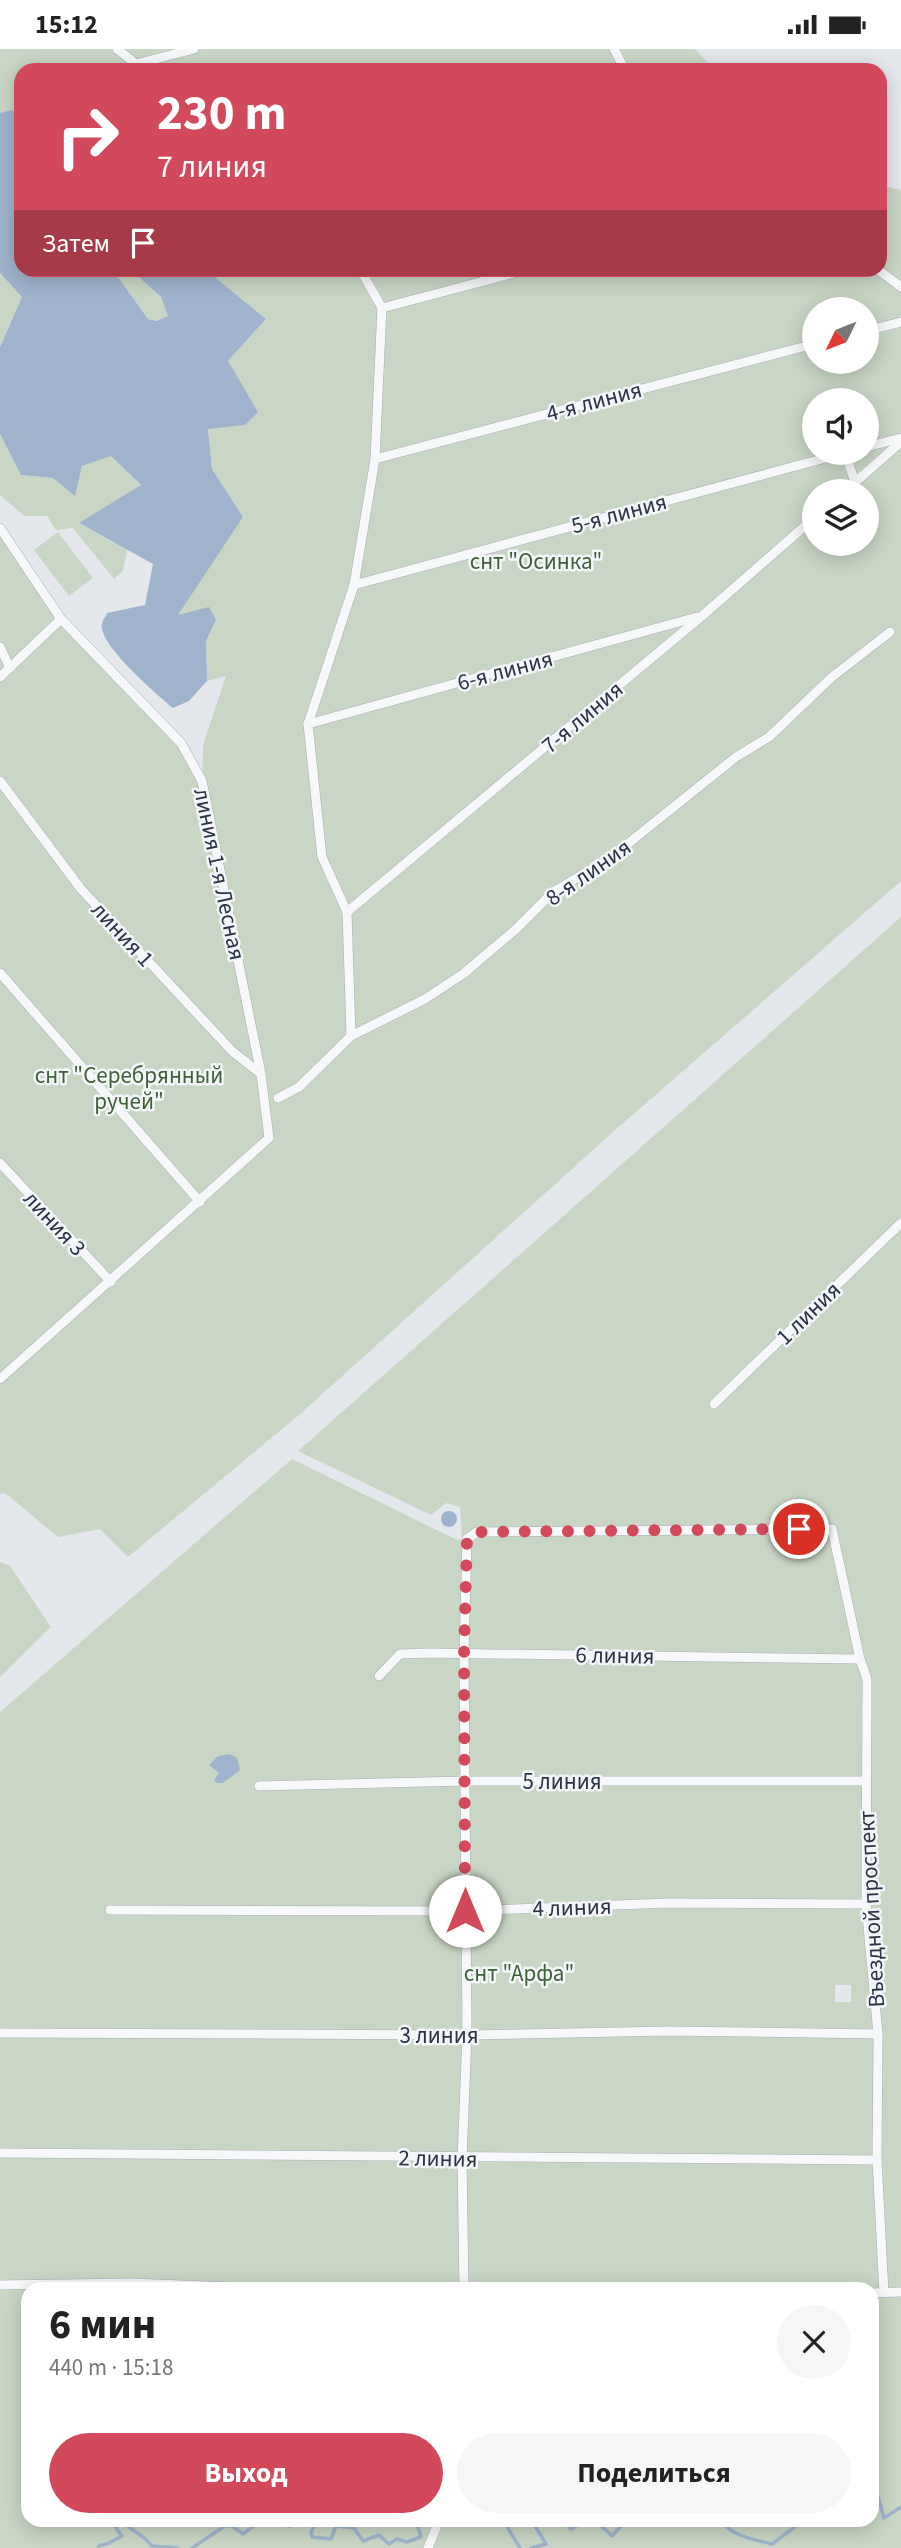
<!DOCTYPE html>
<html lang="ru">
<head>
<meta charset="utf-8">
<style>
  :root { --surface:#fff; --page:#f6f6f6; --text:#222; --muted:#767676; --accent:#d1495b }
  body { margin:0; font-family:"Source Sans 3",sans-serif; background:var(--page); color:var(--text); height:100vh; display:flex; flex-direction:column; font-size:26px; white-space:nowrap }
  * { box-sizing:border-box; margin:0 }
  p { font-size:23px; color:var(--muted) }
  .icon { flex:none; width:38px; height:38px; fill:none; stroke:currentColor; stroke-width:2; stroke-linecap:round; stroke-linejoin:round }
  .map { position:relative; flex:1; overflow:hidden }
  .details { position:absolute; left:21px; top:2233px; width:858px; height:245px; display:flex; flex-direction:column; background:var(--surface); border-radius:21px; box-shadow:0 4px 18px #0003 }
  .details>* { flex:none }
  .hud { position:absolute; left:14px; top:14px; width:873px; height:214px; border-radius:21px; box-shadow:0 4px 18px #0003; background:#d1495b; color:#fff; overflow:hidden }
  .needle { width:46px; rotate:227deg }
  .controls { position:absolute; left:802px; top:248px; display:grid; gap:14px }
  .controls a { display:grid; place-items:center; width:77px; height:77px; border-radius:50%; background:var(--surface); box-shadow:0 4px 18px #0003; font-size:35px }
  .pin { position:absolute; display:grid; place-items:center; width:60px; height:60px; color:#fff; margin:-30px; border:4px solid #fff; border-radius:50%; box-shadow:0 2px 7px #0007 }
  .me { position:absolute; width:77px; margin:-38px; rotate:0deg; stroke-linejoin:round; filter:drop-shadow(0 0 5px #0008) }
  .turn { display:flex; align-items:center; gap:24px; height:147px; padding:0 28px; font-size:32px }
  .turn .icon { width:91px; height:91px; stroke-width:2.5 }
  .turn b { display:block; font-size:49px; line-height:60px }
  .then { display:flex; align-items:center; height:66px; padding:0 28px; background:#0003; gap:14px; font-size:26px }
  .round { display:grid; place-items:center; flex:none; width:74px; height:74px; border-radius:37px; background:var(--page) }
  .overview { display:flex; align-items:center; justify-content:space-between; height:119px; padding:0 28px }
  h1 { font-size:42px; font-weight:700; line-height:52px }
  .cta { display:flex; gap:14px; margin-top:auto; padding:14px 28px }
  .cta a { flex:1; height:80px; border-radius:42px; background:var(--accent); color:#fff; font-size:28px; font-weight:700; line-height:80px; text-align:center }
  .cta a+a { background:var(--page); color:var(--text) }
  .status { display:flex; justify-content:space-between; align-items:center; height:49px; padding:0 35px; background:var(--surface); direction:ltr }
  .status svg { height:19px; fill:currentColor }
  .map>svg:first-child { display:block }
  .green { fill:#c9d6c5; fill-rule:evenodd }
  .water { fill:#9fb4cc }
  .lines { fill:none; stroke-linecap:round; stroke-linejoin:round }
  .stream { stroke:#9fb4cc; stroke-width:3.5 }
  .street-casing { stroke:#a9aeb7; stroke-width:10 }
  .street { stroke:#f7f8fa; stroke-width:9 }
  .route { stroke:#d1495b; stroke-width:12; stroke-dasharray:0 21.6 }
  .labels { text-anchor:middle; stroke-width:5; stroke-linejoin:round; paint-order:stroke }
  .street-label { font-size:23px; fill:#2b3445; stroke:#f4f6f9 }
  .park-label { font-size:23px; fill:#3f6138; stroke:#f4f6f9 }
</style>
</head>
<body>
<div class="status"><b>15:12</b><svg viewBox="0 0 49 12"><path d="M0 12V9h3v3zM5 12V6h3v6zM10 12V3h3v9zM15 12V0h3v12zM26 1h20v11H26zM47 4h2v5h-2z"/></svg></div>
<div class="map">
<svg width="901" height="2499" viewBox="0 0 901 2499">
  <rect width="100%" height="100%" fill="#e4e7ec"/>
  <g class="green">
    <polygon points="0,0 695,0 715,21 21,21 21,69 12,62 0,64"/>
    <path d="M880 136 901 141V832L613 1083 299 1366 128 1508 100 1480 58 1488 5 1444 0 1445V478L61 570 181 694 202 731 203 696 226 627 207 632 206 592 216 571 177 567 243 468 212 420 208 379 245 376 228 312 266 270 206 221 880 220ZM814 261H866V313H814ZM814 352H866V404H814ZM814 443H866V495H814Z"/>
    <polygon points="113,221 131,221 161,248 169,267 156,272 148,270"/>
    <polygon points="0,224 22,248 0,298"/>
    <polygon points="0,385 21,426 53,429 74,446 82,417 111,406 141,437 80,475 127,501 123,522 114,530 73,479 56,481 47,467 24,467 0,446"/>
    <polygon points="58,483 93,529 69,547 34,501"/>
    <path d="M901 868V2499H0V1663L292 1410 457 1491 462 1490 460 1458 446 1454 431 1466 298 1402ZM835 1936H851V1953H835ZM28 2240H872V2471H28Z"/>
    <polygon points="0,1513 10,1517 51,1578 0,1628"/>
  </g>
  <g class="water">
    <path d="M12 61 21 69V113L17 117 16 125 21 124V220L113 221 148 270 156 272 168 267 161 248 131 221H206L266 270 228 312 258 363 245 376 208 380 212 420 243 468 178 566 209 558 216 571 206 592 207 632 189 652 173 659C157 645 97 595 102 574 103 570 106 568 107 564L145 556 153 515 79 474 141 436 111 407 82 417 75 447 53 429 21 426 0 385V298L22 248 0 224V64Z"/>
    <circle cx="449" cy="1470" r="8"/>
    <polygon points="230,1705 237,1709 240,1721 223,1734 217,1734 214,1731 219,1724 209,1716 218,1707"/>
  </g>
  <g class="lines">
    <g class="stream">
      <polyline points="872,2433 874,2433 884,2469 901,2458"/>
      <polyline points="280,2471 280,2475 290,2477 299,2471"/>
      <polyline points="308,2471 314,2477 311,2484 312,2488 331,2490 336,2477 354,2479 363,2492 379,2486 389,2495 397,2490 407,2493 421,2488 416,2472 419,2471"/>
      <polyline points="503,2471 520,2499"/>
      <polyline points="564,2471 571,2480 588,2471"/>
      <polyline points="595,2471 612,2487 626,2471"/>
      <polyline points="654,2471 655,2476 658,2471"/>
      <polyline points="687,2471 692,2476 703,2471"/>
      <path d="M722 2471C729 2487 757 2491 772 2495L804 2471"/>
      <polyline points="835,2471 836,2471"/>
      <path d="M98 2499 99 2497 109 2494 122 2487 113 2475 121 2471C131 2482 143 2485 152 2497L178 2499"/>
      <polyline points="192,2499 225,2477 232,2477 243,2485 260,2472 268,2475 275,2471"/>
      <polyline points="531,2499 546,2495 535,2477 542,2471"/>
    </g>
    <defs>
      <g id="street">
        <polyline points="117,0 144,21"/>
        <polyline points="614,0 625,21"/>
        <polyline points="136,15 194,0"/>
        <polyline points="877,220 901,238"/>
        <polyline points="382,259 529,220"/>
        <polyline points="866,282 901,273"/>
        <polyline points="866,398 901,389"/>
        <polyline points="845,404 855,433"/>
        <polyline points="375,410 814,295"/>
        <polyline points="844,443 901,393"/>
        <polyline points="0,479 61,570 181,694 202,732 261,1025 269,1089 0,1330"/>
        <polyline points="354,536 844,404"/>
        <polyline points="0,598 10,619"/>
        <polyline points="0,628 61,570"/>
        <polyline points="308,675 697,568"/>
        <polyline points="0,732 81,840 232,1002 261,1025"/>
        <polyline points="347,863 702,567 814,469"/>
        <polyline points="0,924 200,1153"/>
        <polyline points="351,987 347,863 322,808 308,675 354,536 375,410 382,259 360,220"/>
        <polyline points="278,1049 299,1038 351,987 425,950 463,925 516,880 553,843 610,809 736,708 769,688 832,628 890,583"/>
        <polyline points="0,1114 111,1233"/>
        <polyline points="714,1355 901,1174"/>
        <polyline points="379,1627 400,1605 429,1604 860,1610"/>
        <polyline points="259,1737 466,1732 866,1732"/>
        <polyline points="110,1861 465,1862 668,1854 866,1855"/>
        <polyline points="0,1984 467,1986 669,1982 878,1985"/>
        <polyline points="0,2104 877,2111"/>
        <polyline points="0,2236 131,2234 279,2240"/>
        <polyline points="464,2240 462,2110 467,1986 464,1604 467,1490 477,1483 832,1480 860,1610 867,1630 866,1855 878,1985 877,2111 884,2244"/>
        <polyline points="872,2244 901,2243"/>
        <polyline points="428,2499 436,2479 435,2471"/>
      </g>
    </defs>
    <use href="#street" class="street-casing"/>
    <use href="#street" class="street"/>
  </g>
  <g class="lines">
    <polyline class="route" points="465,1862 464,1604 467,1490 477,1483 799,1480"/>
  </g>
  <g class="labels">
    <g class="street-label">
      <text transform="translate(594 352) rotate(-15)" y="8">4-я линия</text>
      <text transform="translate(619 464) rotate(-15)" y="8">5-я линия</text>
      <text transform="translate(505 621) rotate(-15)" y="8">6-я линия</text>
      <text transform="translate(582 668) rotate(-40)" y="8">7-я линия</text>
      <text transform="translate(588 823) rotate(-35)" y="8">8-я линия</text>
      <text transform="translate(220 825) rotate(78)" y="8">линия 1-я Лесная</text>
      <text transform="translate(123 885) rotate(47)" y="8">линия 1</text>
      <text transform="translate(55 1174) rotate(47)" y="8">линия 3</text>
      <text transform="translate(808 1264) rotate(-44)" y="8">1 линия</text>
      <text transform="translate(615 1606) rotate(1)" y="8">6 линия</text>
      <text x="562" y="1740">5 линия</text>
      <text transform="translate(572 1858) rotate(-2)" y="8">4 линия</text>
      <text transform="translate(871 1860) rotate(-93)" y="8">Въездной проспект</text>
      <text x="439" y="1994">3 линия</text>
      <text transform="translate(438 2109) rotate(1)" y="8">2 линия</text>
    </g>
    <g class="park-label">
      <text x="536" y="520">снт "Осинка"</text>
      <text x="129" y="1034">снт "Серебрянный<tspan x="129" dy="26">ручей"</tspan></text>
      <text x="519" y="1932">снт "Арфа"</text>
    </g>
  </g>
</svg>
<div class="controls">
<a><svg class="needle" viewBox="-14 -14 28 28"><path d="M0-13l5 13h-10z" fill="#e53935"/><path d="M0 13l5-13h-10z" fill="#767676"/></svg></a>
<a><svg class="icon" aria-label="sound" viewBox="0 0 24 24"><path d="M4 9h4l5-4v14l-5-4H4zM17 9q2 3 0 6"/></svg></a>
<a><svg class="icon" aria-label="layers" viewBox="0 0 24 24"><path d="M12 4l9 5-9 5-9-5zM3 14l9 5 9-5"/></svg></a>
</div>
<div class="pin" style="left:799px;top:1480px;background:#d93025"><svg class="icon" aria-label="arrive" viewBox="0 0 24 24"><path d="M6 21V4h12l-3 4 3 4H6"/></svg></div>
<svg class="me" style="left:465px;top:1862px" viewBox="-20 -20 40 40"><circle r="19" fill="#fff"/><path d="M0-13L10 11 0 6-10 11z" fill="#d1495b"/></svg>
<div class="hud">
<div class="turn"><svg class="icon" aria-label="right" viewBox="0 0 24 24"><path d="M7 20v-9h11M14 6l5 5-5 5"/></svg><div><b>230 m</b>7 линия</div></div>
<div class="then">Затем<svg class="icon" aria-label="arrive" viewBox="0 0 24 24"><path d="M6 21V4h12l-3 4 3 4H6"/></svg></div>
</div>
<section class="details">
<div class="overview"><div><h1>6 мин</h1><p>440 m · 15:18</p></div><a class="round"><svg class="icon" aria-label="close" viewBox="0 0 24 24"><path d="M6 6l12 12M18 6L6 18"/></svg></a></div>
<div class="cta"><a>Выход</a><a>Поделиться</a></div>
</section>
</div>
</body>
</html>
